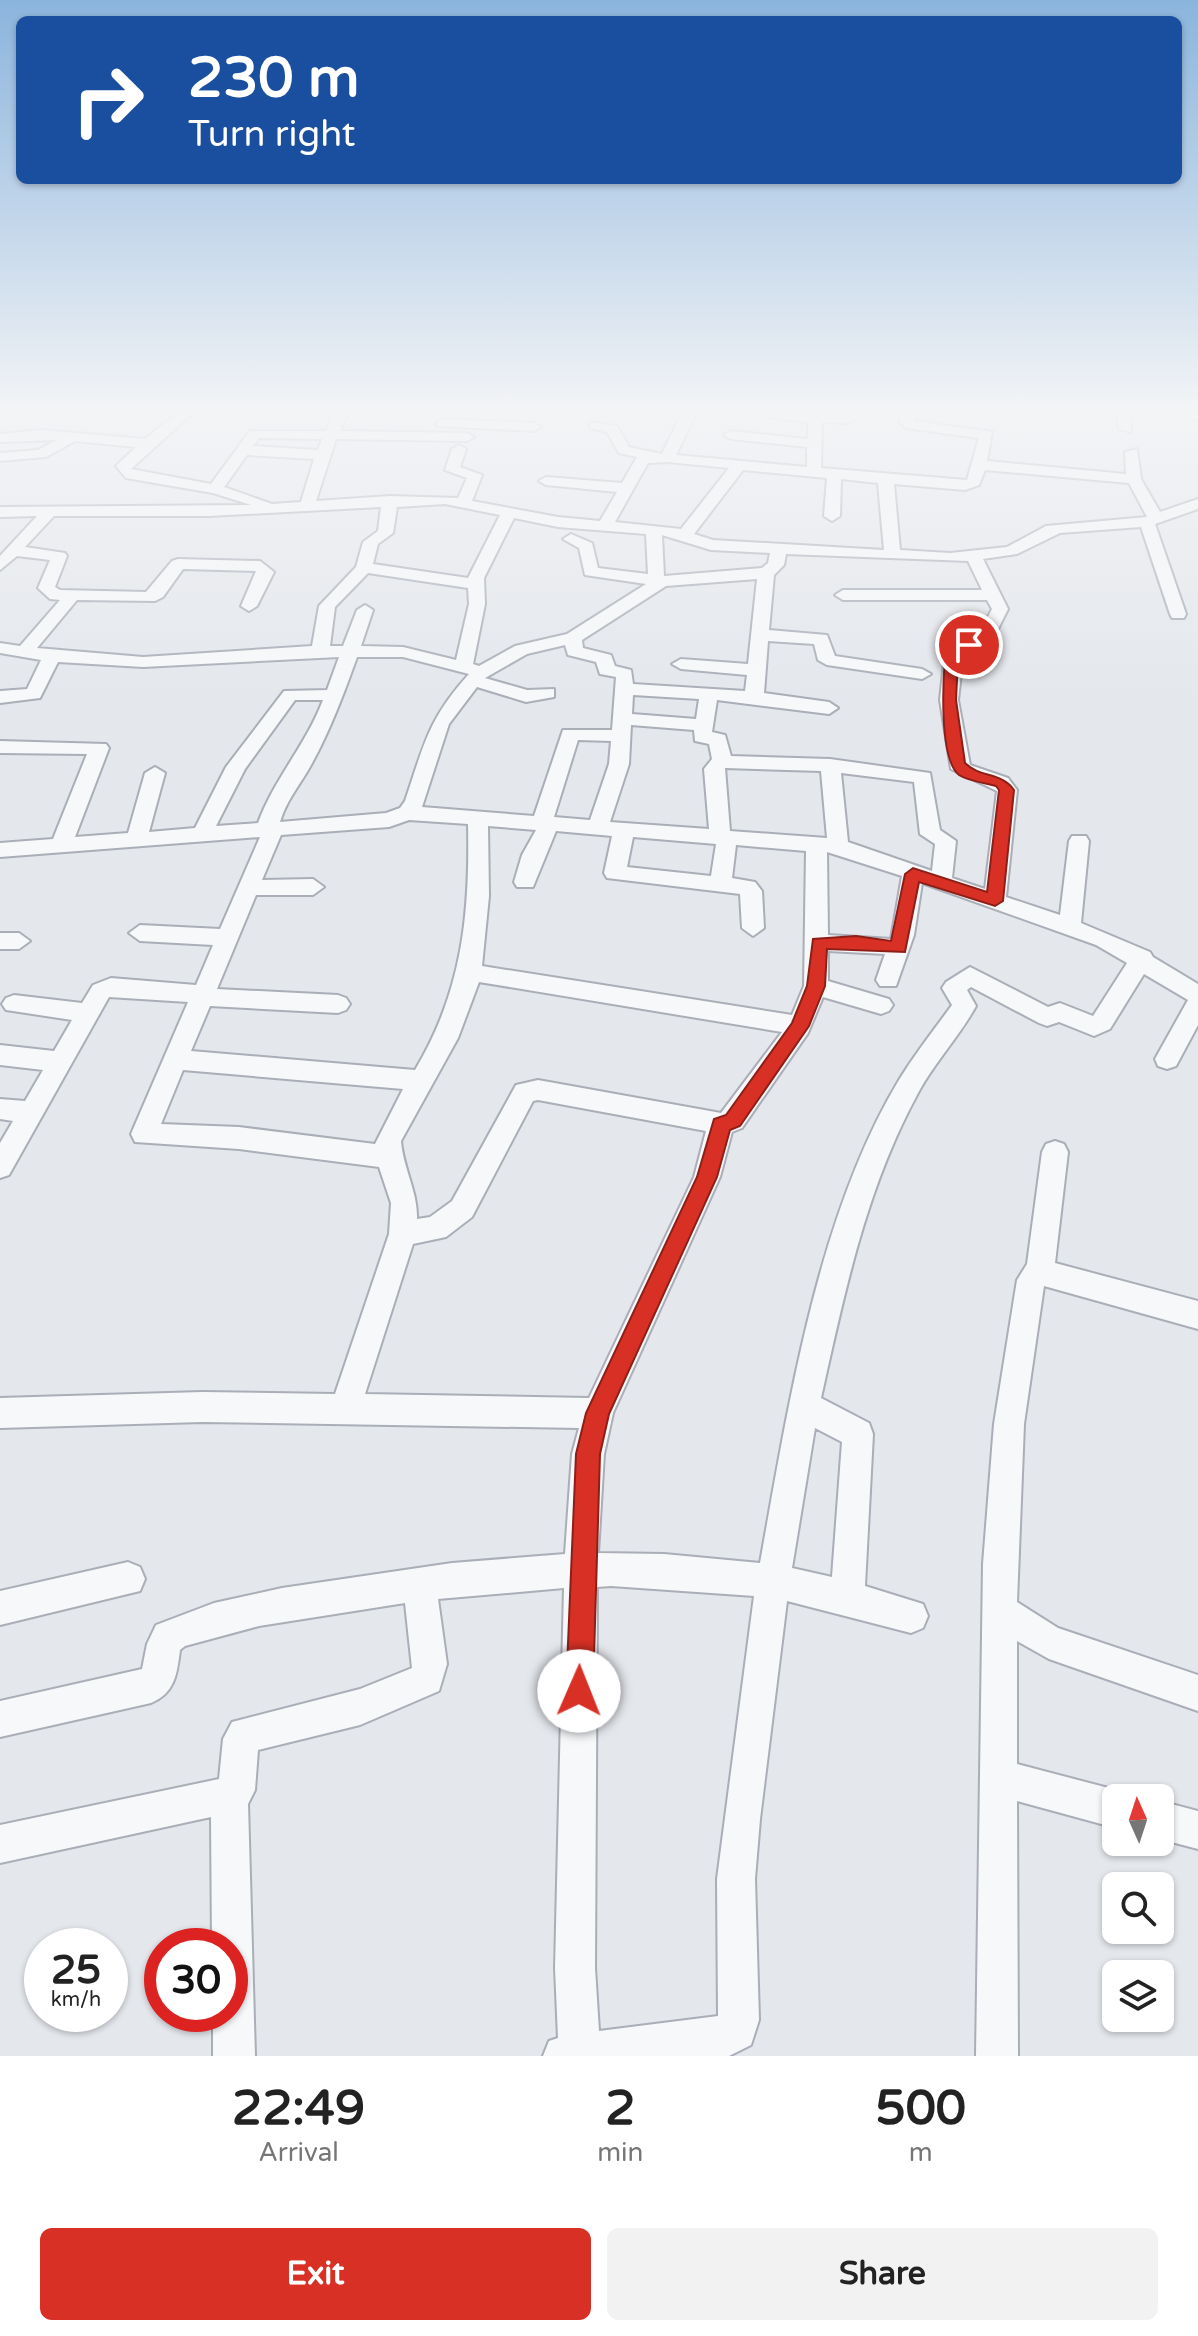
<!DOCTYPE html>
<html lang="en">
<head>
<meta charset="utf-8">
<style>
  :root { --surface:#fff; --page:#f2f2f2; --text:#222; --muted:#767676; --accent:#d93025 }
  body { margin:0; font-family:"Varela Round",sans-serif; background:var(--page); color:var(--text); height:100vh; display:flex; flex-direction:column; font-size:30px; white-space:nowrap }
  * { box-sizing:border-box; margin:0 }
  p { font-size:26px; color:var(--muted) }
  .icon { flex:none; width:44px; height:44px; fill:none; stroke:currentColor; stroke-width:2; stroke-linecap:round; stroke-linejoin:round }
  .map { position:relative; height:2056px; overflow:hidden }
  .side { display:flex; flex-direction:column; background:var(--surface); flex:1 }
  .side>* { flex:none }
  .hud { position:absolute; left:16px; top:16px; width:1166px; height:168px; border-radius:12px; box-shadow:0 2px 6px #0004; background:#1a4fa0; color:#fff; overflow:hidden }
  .needle { width:52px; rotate:357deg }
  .tools { position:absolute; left:1102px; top:1784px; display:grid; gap:16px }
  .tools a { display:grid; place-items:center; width:72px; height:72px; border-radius:12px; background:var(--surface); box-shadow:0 2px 6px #0004; font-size:40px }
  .speed { position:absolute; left:24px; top:1928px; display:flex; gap:16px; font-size:40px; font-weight:700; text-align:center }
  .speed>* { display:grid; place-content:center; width:104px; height:104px; border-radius:50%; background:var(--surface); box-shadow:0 2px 6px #0004; line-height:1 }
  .speed small { font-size:20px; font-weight:400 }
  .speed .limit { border:12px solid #d22; background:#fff; color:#111 }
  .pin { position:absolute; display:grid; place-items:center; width:68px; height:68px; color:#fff; margin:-34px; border:4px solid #fff; border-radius:50%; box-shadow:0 2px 8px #0007 }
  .me { position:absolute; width:88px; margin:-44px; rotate:1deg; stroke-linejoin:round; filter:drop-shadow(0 0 6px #0008) }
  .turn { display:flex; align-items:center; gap:28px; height:168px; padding:0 40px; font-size:36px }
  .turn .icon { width:104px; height:104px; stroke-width:2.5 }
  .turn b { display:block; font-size:56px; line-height:68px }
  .eta { display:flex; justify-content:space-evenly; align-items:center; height:136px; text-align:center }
  .eta b { font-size:48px; font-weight:800; line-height:56px }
  .action { display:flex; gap:16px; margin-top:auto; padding:16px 40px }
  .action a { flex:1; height:92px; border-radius:12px; background:var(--accent); color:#fff; font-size:32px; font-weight:800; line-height:92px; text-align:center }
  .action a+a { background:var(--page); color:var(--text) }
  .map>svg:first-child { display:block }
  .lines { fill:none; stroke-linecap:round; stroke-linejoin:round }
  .minor-casing { stroke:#a9aeb7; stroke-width:4 }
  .minor { fill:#f7f8fa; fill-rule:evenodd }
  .route { fill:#d93025; stroke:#8d1f18; stroke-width:2 }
</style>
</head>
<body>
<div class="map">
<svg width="1198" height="2056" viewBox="0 0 1198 2056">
  <rect width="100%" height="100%" fill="#e4e7ec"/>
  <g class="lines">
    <defs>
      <g id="minor">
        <path d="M185 407H199L131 469 211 484 250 431H326L336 407H350L340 431 467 433 474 437 467 441 336 439 316 501 390 496 458 498 467 478 445 470 452 449 459 445 466 449 460 467 482 475 472 501 558 517 600 521 617 492 546 485 539 481 546 477 622 483 637 457 619 453 607 432 590 428V422L617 426 629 447 662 454 685 407H699L676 455 807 467V447L731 439 724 435 731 431 808 439V422L721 411 714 407 794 410 793 407H807L810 413 844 415 845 407H859L858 417 847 423 822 422 821 468 967 480 979 438 906 428 899 421V407H913L915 421 992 432 987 461 1126 474 1125 452 1137 449 1141 479 1160 512 1198 499V509L1155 524 1186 614 1184 618H1172L1170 614 1141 527 1060 533 1017 554 983 559 1008 609 994 637 963 655 958 700 970 765 1008 778 1017 790 1006 897 1060 915 1069 841 1072 836H1086L1089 841 1081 923 1150 952 1153 957 1198 984V1025L1176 1066 1167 1069 1158 1066 1155 1059 1188 1000 1144 974 1110 1029 1094 1036 1059 1022 1047 1026 1039 1023 971 987 967 990 976 1006C959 1037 934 1063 918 1093 866 1188 844 1294 821 1398L869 1423 873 1434 865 1586 923 1604 928 1616 923 1628 911 1633 787 1601 760 1819 755 1879 759 2020 751 2045 729 2056H543L549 2041 558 2038 555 1968 564 1588 438 1599 447 1664 439 1691 360 1725 258 1750 255 1790 248 1804 255 2056H213V2014H230V1946H212L211 1817 0 1863V1825L219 1779 223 1739 232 1722 360 1689 412 1668 405 1603 259 1626 185 1646 180 1650C177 1674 175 1693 151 1703L0 1737V1701L142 1669 147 1644 156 1625 214 1603 282 1588 452 1563 565 1554 572 1454 579 1428 202 1422 0 1428V1398L202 1392 335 1394 389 1234 391 1203 379 1167 239 1149 135 1142 131 1134 188 1002 109 997 9 1175 0 1178V1143L13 1121 0 1119V1099L25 1101 43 1070 0 1065V1045L54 1051 72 1020 6 1010 2 1004 6 998 14 995 82 1003 93 985 111 978 196 985 213 945 140 941 129 933 140 925 220 929 260 837 0 857V843L53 839 87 754 0 753V741L106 744 109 748 75 837 128 833 145 773 155 767 165 773 149 832 195 828 226 767 284 691 327 690 339 657 143 667 58 662 40 698 0 703V691L27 689 41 660 0 653V643L20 646 60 600 50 599 38 588 50 560 17 556 0 570V556L37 516 0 517V507L251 505 213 493 126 478 116 466 136 447 75 441 46 457 0 461V453L38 450 57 440 0 442V434L42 430 145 439ZM259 438 322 439 318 450 253 446ZM247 455 314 459 301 502 272 504 224 487ZM667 462 729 468 681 529 615 522 648 463ZM743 470 827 478 824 516 832 521 840 516 841 479 878 483 884 550 713 540 694 534ZM985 470 1129 483 1147 517 1046 526 1007 547 950 553 900 550 894 484 965 490 979 485ZM445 504 500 515 468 578 373 564 378 544 393 533 397 507ZM381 507 378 531 363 542 356 567 319 606 312 646 143 657 37 648 77 600 155 601 163 597 183 569 256 571 241 606 249 611 257 606 274 572 260 561 178 559 172 561 146 592 60 590 55 587 67 556 65 553 25 547 54 516H209ZM514 518 558 527 646 534 648 574 598 568 592 543 571 534 563 539 579 548 585 575 646 584 567 634 515 646 479 666 473 664 485 604 484 578ZM662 535 711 550 770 553 768 563 762 568 664 576ZM786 554 968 561 982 590H843L835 595 843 600H987L992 609 981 630 945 653 940 700 951 769 997 791 985 889 952 878 956 841 940 830 930 773 830 759 731 756 725 735 712 732 717 700 829 714 838 708 829 702 764 693 768 641 814 644 818 660 827 665 922 679 931 674 922 669 835 656 827 635 769 630 774 575 784 565ZM368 573 468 588 469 604 456 660 403 647 361 646 373 610 365 605 357 610 343 646H330L335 607ZM757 579 748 664 681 659 672 664 681 669 747 675 745 691 633 684 631 670 615 666 611 655 583 648 582 640 666 586ZM565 645 568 655 596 662 600 674 616 677 612 730H563L534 816 422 807 449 724 477 687 526 702 554 697V689L527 690 485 678 527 654ZM357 657H403L469 674C428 719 424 745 405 801L400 808 386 813 280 822C286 802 296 790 307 772 328 736 343 696 357 657ZM633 695 699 699 696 719 632 714ZM295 700H323C306 745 274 779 258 823L216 826 245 769ZM631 725 694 730 695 741 709 744 712 759 704 769 709 829 610 822 629 764ZM578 740 611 741 609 764 590 820 554 817ZM725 768 821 771 827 838 730 831ZM841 773 914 782 920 834 935 844 932 871 848 842ZM409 820 468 824C470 915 462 992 415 1070L191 1051 210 1006 338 1013 346 1010 350 1004 346 998 338 995 217 989 256 895H313L324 887 313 879 262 880 281 835 389 827ZM488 826 536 830 522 855 514 882 517 887H533L556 831 612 836 604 873 607 878 740 894 742 928 753 936 764 928 762 891 755 882 732 878 736 845 806 851 804 986 792 1015 482 966 489 896ZM633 837 716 844 711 876 627 867ZM827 852 902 876 891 939 828 935ZM922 883 1096 945 1127 963 1093 1016 1060 1003 1048 1007 970 967 946 982 942 988 952 1005C934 1030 915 1054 899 1080 817 1216 788 1408 760 1563L664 1554 598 1553 604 1454 613 1413 720 1177 732 1132 742 1128 808 1033 823 997 881 1014 889 1011 893 1005 889 999 828 981V951L885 954 876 980 880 986H896L914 935ZM479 982 782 1032 721 1113 538 1080 516 1085 452 1201 430 1217 417 1219C418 1192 403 1168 401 1141L458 1038ZM183 1070 403 1089 375 1144 239 1127 161 1124ZM538 1100 706 1131 694 1177 589 1398 365 1394 413 1244 446 1237 472 1217 533 1101ZM815 1428 842 1442 832 1577 792 1568ZM611 1586 754 1596 717 1879 718 2016 599 2031 595 1968 597 1587Z"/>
        <polygon points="1116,407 1130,407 1131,432 1119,429"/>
        <polygon points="1187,407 1198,407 1198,420 1193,419"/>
        <polygon points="443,419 534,423 541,427 534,431 438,426 436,423"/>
        <polygon points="0,933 19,933 30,941 19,949 0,949"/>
        <polygon points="1055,1141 1064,1144 1068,1152 1055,1263 1198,1301 1198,1329 1044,1286 1024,1424 1017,1602 1058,1628 1198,1675 1198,1711 1049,1659 1017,1641 1017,1764 1116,1790 1130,1798 1116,1798 1116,1828 1017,1801 1018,2056 976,2056 983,1564 994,1424 1017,1280 1027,1264 1042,1152 1046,1144"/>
        <polygon points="128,1562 140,1567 145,1579 140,1591 0,1625 0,1591"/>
        <polygon points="1160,1801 1198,1811 1198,1849 1160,1839"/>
      </g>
    </defs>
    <use href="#minor" class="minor-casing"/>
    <use href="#minor" class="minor"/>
  </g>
  <linearGradient id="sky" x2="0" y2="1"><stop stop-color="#8bb4dd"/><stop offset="0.59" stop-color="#f3f4f6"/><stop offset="1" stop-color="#f3f4f6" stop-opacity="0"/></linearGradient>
  <rect width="1198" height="695" fill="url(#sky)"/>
  <path class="route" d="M965 642 976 645 958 659 956 700 965 763C980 778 1002 772 1014 790L1003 901 995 906 919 882 905 952 827 949 825 986 809 1026 740 1126 730 1130 717 1177 609 1414 600 1454 593 1691 589 1700 579 1704 570 1700 566 1691 576 1454 586 1413 697 1177 714 1119 726 1115 792 1023 807 986 813 939 856 936 891 941 905 874 913 868 987 892 999 790 996 786C985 783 968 781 959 775 939 759 943 682 945 658Z"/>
</svg>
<div class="tools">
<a><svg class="needle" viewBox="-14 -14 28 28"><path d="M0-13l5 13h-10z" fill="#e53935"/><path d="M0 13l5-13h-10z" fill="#767676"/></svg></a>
<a><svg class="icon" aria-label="search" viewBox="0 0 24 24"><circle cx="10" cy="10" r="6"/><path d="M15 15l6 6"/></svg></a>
<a><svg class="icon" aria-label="layers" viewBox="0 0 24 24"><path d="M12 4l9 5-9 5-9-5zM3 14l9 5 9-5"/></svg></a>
</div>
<div class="speed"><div>25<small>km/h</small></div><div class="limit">30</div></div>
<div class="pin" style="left:969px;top:645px;background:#d93025"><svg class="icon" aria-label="arrive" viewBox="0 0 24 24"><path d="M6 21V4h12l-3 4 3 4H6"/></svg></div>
<svg class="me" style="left:579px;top:1691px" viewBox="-20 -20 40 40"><circle r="19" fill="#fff"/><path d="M0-13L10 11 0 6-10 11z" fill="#d93025"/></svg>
<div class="hud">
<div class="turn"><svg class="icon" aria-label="right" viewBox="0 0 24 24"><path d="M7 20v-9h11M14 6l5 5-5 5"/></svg><div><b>230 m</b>Turn right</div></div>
</div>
</div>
<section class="side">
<div class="eta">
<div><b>22:49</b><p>Arrival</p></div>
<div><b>2</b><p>min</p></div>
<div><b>500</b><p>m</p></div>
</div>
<div class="action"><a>Exit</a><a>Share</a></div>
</section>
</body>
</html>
